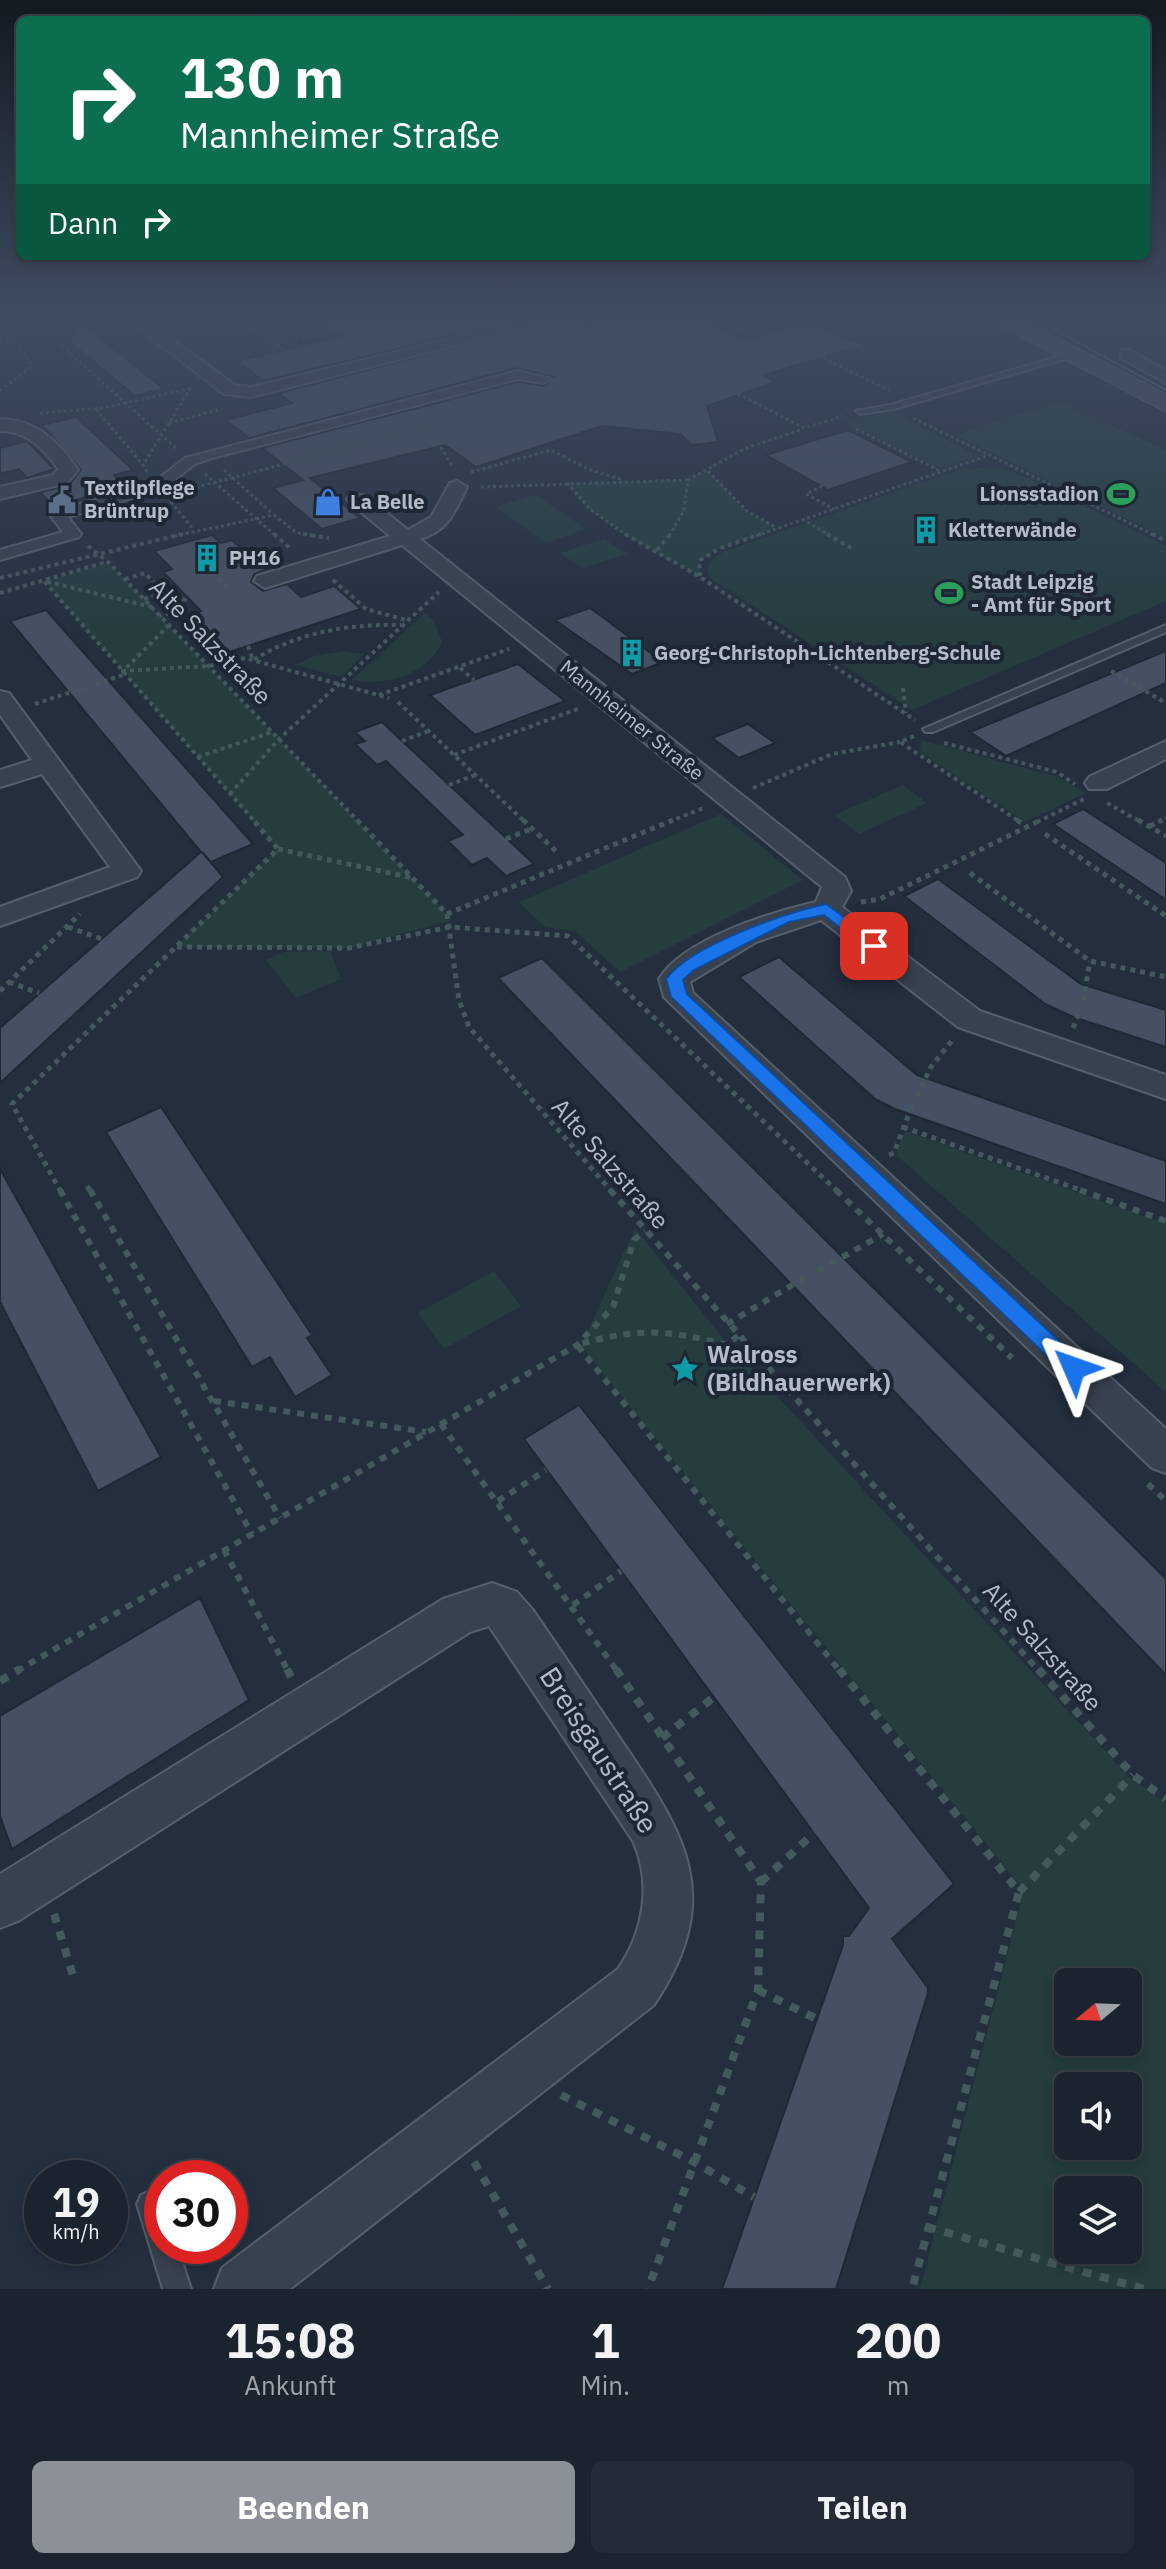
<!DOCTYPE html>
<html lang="de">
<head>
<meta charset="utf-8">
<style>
  :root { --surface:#1b232e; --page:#242b36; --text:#f1f3f6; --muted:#a0a4aa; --line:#39404a; --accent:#8c9099 }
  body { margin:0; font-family:"IBM Plex Sans",sans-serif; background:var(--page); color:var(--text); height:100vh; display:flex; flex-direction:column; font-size:30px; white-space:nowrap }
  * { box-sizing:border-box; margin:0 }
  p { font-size:26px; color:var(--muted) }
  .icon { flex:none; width:44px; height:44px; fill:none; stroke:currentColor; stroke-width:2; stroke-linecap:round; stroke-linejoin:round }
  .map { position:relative; height:2289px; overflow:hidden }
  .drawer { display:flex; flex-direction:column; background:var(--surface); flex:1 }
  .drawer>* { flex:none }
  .banner { position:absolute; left:16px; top:16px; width:1134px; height:244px; border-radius:12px; box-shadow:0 4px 12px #0003,0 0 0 2px var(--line); background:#0b6e4f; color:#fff; overflow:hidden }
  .needle { width:52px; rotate:251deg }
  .buttons { position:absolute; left:1054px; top:1968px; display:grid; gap:16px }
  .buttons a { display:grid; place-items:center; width:88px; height:88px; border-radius:12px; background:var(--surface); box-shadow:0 4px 12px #0003,0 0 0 2px var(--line); font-size:40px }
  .speed { position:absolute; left:24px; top:2160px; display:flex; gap:16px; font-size:40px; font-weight:700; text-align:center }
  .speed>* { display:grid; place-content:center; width:104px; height:104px; border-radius:50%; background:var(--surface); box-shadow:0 4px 12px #0003,0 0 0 2px var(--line); line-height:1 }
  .speed small { font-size:20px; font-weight:400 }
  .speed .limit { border:12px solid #d22; background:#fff; color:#111 }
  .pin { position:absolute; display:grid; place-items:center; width:68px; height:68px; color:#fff; margin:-34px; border-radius:16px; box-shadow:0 4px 12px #0006 }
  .me { position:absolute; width:88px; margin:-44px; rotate:313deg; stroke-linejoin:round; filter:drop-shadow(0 0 6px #0008) }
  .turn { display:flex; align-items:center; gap:28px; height:168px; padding:0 32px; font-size:36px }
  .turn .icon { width:104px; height:104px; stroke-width:2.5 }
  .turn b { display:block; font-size:56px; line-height:68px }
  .then { display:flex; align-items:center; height:76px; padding:0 32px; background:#0003; gap:16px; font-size:30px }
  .eta { display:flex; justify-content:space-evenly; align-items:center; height:136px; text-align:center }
  .eta b { font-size:48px; font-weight:800; line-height:56px }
  .button { display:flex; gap:16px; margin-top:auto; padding:16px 32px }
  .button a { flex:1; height:92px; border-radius:12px; background:var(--accent); color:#fff; font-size:32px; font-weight:800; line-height:92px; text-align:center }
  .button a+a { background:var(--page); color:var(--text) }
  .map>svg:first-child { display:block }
  .green { fill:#263c3f; fill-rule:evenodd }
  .building { fill:#455162; stroke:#1f2835; stroke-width:2 }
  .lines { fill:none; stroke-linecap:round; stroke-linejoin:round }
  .service-casing { stroke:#565f6c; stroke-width:4 }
  .pedestrian-casing { stroke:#565f6c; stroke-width:4 }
  .minor-casing { stroke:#565f6c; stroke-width:4 }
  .secondary-casing { stroke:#565f6c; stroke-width:4 }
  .path-far4 { stroke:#44595c; stroke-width:3; stroke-dasharray:3 3; stroke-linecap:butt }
  .path-far3 { stroke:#44595c; stroke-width:4; stroke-dasharray:4 4; stroke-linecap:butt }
  .path-far2 { stroke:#44595c; stroke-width:5; stroke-dasharray:5 5; stroke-linecap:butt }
  .path-far1 { stroke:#44595c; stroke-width:6; stroke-dasharray:7 7; stroke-linecap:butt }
  .path { stroke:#44595c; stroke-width:8; stroke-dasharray:9 9; stroke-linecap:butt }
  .service { fill:#38414e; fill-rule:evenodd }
  .pedestrian { fill:#38414e; fill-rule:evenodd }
  .minor { fill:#38414e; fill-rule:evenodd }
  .secondary { fill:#465061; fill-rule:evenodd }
  .tram { stroke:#5a6575; stroke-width:2 }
  .route { fill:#1a73e8; stroke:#114b97; stroke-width:2 }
  .labels { text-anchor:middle; stroke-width:8; stroke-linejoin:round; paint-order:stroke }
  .far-poi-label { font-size:20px; font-weight:bold; fill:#b4bcc9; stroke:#1d2633; text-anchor:start }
  .far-street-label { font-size:20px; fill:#b4bcc9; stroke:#1d2633 }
  .street-label { font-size:24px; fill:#b4bcc9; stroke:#1d2633 }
  .poi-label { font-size:24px; font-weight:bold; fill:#b4bcc9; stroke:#1d2633; text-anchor:start }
  .near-street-label { font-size:28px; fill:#b4bcc9; stroke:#1d2633 }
</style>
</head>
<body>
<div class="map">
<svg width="1166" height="2289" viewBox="0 0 1166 2289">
  <rect width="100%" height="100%" fill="#242f3e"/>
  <g class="green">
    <polygon points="232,314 286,314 315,333 274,342"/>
    <polygon points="1059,402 1166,450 1166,538 955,435"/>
    <polygon points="884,412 895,413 974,454 972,458 939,469 848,423"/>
    <path d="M996 467 1027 478 1166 546V601L912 710 710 578C704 565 711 559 723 552L958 470Z"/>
    <path d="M708 471 747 511 777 528 718 549 700 561V577C663 554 586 521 567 483L688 480Z"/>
    <polygon points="535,495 586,529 546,543 496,507"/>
    <polygon points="604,539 627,554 582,568 560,553"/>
    <polygon points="109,563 447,914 449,921 349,948 176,947 278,849 44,581"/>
    <path d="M425 613 434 620 442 642C427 675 385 687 352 680Z"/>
    <polygon points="344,651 364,654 341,677 296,665 314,656"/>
    <polygon points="921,740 1058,777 1086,793 1025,822 920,752"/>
    <polygon points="903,785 927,803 859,834 834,815"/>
    <polygon points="721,814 803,880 620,972 575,931 545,927 519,902"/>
    <polygon points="330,951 341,979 296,998 266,960 283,952"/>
    <polygon points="905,1131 1166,1224 1166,1392 896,1155"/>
    <path d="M635 1228 717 1331 1129 1777 1166 1804V2289H920L1024 1890 581 1346ZM1068 1982H1128V2042H1068ZM1068 2086H1128V2146H1068ZM1068 2190H1128V2250H1068Z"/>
    <polygon points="494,1271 521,1306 444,1349 418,1313"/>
  </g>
  <g class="building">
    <polygon points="306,314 543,314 263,381 237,361 341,336"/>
    <polygon points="583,314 586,314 587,323 626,314 692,314 745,340 811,322 864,346 763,375 775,382 707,406 718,442 692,445 680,434 602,426 476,467 445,445 310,478 360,518 322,529 273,488 303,480 262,448 518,382 545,386 554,377 517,368 249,438 226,420 292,403 279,393"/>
    <polygon points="83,324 139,369 164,389 135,396 69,341"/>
    <polygon points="76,417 133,470 114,475 126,487 53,506 40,492 68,486 81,470 42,425"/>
    <polygon points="848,430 912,462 828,490 766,455"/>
    <polygon points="27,441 54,469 27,478 19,469 0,474 0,448"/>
    <polygon points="212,535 221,543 232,540 265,570 254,574 251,582 263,591 287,584 301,597 334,586 361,609 223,654 185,616 201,611 163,572 172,569 154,551"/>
    <polygon points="590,608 663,662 632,674 555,620"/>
    <polygon points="46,610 253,844 211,862 202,852 223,877 0,1083 0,1028 201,852 10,621"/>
    <polygon points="1166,651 1166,683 1006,756 970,732"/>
    <polygon points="518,664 565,701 475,735 430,695"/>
    <polygon points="382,722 402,741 534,864 506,876 487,858 472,865 448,841 463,835 386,761 377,765 355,744 365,741 355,732"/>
    <polygon points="748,724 775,743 739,758 712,738"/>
    <polygon points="1083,809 1166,863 1166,900 1053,824"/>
    <polygon points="938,879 1081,984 1166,1010 1166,1047 1073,1017 1045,1004 904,896"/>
    <polygon points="779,957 917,1075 1166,1161 1166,1204 895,1109 875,1099 739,977"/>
    <polygon points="542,958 1166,1579 1166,1675 498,978"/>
    <polygon points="161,1107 312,1335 307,1338 332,1375 295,1397 270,1357 252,1367 106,1132"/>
    <polygon points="0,1169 161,1457 98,1491 0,1302"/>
    <polygon points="579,1405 954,1884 892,1939 928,1988 928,1993 836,2289 722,2289 843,1945 843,1936 849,1936 869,1908 524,1439"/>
    <polygon points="200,1598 249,1700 12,1849 0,1816 0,1716"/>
  </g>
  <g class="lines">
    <defs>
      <g id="service">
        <polygon points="1071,353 1078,355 894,409 860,414 856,411 890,405"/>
        <polygon points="1166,625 1166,632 933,732 925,732 923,729"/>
        <polygon points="150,2191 159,2195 162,2201 162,2246 177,2246 191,2289 163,2289 137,2204 141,2195"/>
      </g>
      <polygon id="pedestrian" points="518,371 551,379 544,383 518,379 212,458 195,464 163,489 68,517 81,534 79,537 0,560 0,550 63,532 50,515 52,512 153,483 185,458"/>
      <g id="minor">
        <polygon points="120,314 138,314 235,385 251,387 554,314 580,314 251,397 224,394"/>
        <polygon points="1127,349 1166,370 1166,383 1121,358 1121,350"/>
        <path d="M0 419C37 420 58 441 78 470L67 483 0 499V487L53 475 58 469C44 448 26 431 0 431Z"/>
        <path d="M457 481 467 487C455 512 448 531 420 539L845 877 851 891 842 907 980 1011 1166 1075V1099L958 1027 821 920 756 942 690 982 693 993 1166 1429V1473L1152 1468 664 997 659 979C683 939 772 912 816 902L822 887 402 545 265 588 254 581 257 576 390 536 350 503 347 499 350 495H364L408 530 431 517 450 483Z"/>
        <polygon points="0,691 9,693 141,871 137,877 0,926 0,907 110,867 42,774 0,787 0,770 32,760 0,715"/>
        <polygon points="1166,741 1166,759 1107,789 1089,789 1085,783 1089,777"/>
        <path d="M492 1583 517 1592 532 1609C562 1652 591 1696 621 1740 686 1835 726 1897 654 2005L290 2289H214L222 2268 618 1969C644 1931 652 1884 633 1841L489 1626 470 1632 18 1921 0 1928V1874L443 1599Z"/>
      </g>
      <polygon id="secondary" points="984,314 1009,314 1166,395 1166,411 987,318"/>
    </defs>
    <use href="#service" class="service-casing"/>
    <use href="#pedestrian" class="pedestrian-casing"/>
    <use href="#minor" class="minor-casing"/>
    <use href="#secondary" class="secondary-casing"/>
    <g class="path-far4">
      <polyline points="26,314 177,449"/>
      <polyline points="231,314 300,361"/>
      <polyline points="288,314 319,334 410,314"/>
      <polyline points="610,314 668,347"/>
      <polyline points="731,314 889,390"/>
      <polyline points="1066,314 1110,341"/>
      <polyline points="688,331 746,314"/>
      <polyline points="689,332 729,351 735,350"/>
      <polyline points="618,336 649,352"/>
      <polyline points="0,342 13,341"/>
      <polyline points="278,344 318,335"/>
      <polyline points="658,352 804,428 843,416"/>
      <polyline points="561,377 798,314"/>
      <polyline points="0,391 32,366 6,325 21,314"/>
      <polyline points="96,409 143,465"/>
      <polyline points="40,413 103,408 192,388"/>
      <polyline points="913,418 1156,536"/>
      <polyline points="169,423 222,409"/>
      <polyline points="418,428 437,441 453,467"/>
      <polyline points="856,429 940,471"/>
      <polyline points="224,470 273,514"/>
      <polyline points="708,471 747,511 777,528"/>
      <polyline points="147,472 143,465 190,389"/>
      <polyline points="471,472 551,450 588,469 623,480"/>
      <polyline points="205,474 276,536"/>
      <polyline points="567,483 591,510 628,536"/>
      <polyline points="822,486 806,494 834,509"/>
      <polyline points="481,487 688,480"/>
      <polyline points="190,489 532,398"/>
      <polyline points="171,502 193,529"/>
      <polyline points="802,519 831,536"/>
      <polyline points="174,536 274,515 297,533 316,536"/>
      <polyline points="669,536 684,510 688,480 746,448 803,429"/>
      <polyline points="756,536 989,455"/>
    </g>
    <g class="path-far3">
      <polyline points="274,534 291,549"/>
      <polyline points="303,534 329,538"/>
      <polyline points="625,534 700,577 915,720"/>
      <polyline points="827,534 851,548"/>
      <polyline points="1152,534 1166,541"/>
      <polyline points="88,546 109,563 359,822"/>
      <polyline points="657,550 671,534"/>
      <polyline points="213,572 229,589"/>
      <polyline points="700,576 699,561 718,549 761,534"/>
      <polyline points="0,578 183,534"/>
      <polyline points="125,579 145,573 164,593"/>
      <polyline points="333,580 366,609 406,620"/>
      <polyline points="0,593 106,562"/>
      <polyline points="144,599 164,593 185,600 176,611 160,616"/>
      <polyline points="152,607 44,581 255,822"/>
      <polyline points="169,625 123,671 209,666 245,658 389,698"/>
      <path d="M248 646 253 660C299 632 347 624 401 625"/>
      <polyline points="460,668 474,680"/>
      <polyline points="1111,671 1166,703"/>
      <polyline points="96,684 126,674"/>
      <polyline points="903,688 906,713"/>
      <polyline points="379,695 509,649"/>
      <polyline points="398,702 525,822"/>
      <polyline points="35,704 83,688"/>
      <polyline points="914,736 900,742 1020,822"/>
      <polyline points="402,741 428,731"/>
      <polyline points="944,743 1057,772 1075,784"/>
      <polyline points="454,755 580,708"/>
      <polyline points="198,757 272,732"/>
      <polyline points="449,785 475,775"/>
      <polyline points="753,788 832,754 900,742"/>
      <polyline points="230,794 279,739 439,592"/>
      <polyline points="1107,803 1141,822"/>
      <polyline points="669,822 703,808"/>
      <polyline points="1037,822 1084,799"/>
      <polyline points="1158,822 1166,818"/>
    </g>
    <g class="path-far2">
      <polyline points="357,820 447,914 459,1000 469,1027 612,1192"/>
      <polyline points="523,820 559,854"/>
      <polyline points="1017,820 1027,827"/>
      <polyline points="1138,820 1166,836"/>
      <polyline points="1150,826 1162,820"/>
      <polyline points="1045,834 1166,916"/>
      <polyline points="506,839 531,829"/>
      <polyline points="278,849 413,878"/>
      <polyline points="970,873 1090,961 1166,977"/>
      <polyline points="861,902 880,899 1041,820"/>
      <polyline points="447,914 673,820"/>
      <polyline points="68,927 102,939"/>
      <polyline points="177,947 349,948 450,927 568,936 838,1192"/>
      <polyline points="9,982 39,993"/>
      <polyline points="0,991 80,914"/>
      <polyline points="1083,1001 1090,961"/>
      <polyline points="1073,1028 1080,1010"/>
      <polyline points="917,1096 931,1067 953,1039"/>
      <polyline points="903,1127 1086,1192"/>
      <polyline points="889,1155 894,1153 912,1106"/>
      <polyline points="87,1186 91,1192"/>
      <polyline points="61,1192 12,1104 278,849 253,820"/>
    </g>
    <g class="path-far1">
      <polyline points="60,1190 252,1534"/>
      <polyline points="90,1190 280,1518"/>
      <polyline points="610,1190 1039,1671"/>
      <polyline points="836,1190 1012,1358"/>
      <polyline points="1080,1190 1166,1221"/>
      <polyline points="818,1271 883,1234"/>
      <polyline points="727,1324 804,1278"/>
      <path d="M738 1336 726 1345C668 1329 635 1328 577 1345L840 1671"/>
      <polyline points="214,1401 426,1432"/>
      <polyline points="441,1424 617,1671"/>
      <polyline points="1148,1484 1166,1501"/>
      <polyline points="498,1501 546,1470"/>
      <polyline points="224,1550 288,1671"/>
      <polyline points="573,1605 621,1571"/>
      <polyline points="17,1671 577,1345 613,1307 634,1240 645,1231"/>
    </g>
    <g class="path">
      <polyline points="287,1669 292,1679"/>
      <polyline points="616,1669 761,1882 758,1990 648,2289"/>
      <polyline points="839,1669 1019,1892 912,2289"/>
      <polyline points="1038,1669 1133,1775 1166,1799"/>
      <polyline points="0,1681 20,1669"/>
      <polyline points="662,1738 714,1697"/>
      <polyline points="761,1882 814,1833"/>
      <polyline points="1019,1892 1133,1775"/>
      <polyline points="54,1914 75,1982"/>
      <polyline points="758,1990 817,2019"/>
      <polyline points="561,2095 694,2162 754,2197"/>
      <polyline points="474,2162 548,2289"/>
      <polyline points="927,2227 1144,2289"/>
    </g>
    <use href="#service" class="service"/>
    <use href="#pedestrian" class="pedestrian"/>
    <use href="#minor" class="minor"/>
    <use href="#secondary" class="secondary"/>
    <polyline class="tram" points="1025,314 1166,390"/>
  </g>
  <linearGradient id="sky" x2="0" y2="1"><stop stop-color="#141a22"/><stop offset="0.5" stop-color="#3f4d63"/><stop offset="1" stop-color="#3f4d63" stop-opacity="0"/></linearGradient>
  <rect width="1166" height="634" fill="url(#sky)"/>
  <path class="route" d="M826 904 879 942V950H868L824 915 789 922 694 970 683 980 687 994 1082 1362 1085 1368 1082 1375H1067L671 997 666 979C691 945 785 913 826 904Z"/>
  <defs>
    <symbol id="stadium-bare" viewBox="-9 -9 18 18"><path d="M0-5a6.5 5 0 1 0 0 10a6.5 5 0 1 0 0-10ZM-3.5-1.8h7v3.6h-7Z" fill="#2e9e5b" stroke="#1d2633" stroke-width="2.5" paint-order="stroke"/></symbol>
    <symbol id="civic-bare" viewBox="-9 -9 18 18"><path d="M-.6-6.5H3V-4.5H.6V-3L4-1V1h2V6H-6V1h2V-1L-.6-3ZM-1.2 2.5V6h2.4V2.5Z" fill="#5c6f8a" stroke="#1d2633" stroke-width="2.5" paint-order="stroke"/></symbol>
    <symbol id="shop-bare" viewBox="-9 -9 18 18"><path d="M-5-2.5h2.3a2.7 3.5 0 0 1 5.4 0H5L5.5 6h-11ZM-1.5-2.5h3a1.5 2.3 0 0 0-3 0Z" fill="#3f7fe0" stroke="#1d2633" stroke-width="2.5" paint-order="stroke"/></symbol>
    <symbol id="building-bare" viewBox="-9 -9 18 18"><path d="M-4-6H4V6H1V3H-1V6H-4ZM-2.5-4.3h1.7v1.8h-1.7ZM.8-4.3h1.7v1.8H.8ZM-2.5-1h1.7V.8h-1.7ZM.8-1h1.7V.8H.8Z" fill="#0f9aa8" stroke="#1d2633" stroke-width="2.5" paint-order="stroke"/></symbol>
    <symbol id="sight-bare" viewBox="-9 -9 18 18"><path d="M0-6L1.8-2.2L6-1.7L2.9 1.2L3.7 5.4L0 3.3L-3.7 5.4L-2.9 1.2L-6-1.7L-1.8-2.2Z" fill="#0f9aa8" stroke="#1d2633" stroke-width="2.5" paint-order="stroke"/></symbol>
  </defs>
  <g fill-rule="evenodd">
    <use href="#stadium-bare" x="1101" y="474" width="40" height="40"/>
    <use href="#civic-bare" x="42" y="480" width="40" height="40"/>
    <use href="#shop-bare" x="308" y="482" width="40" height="40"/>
    <use href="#building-bare" x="906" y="510" width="40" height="40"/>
    <use href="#building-bare" x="187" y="538" width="40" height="40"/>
    <use href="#stadium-bare" x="929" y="573" width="40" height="40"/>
    <use href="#building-bare" x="612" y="633" width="40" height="40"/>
    <use href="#sight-bare" x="665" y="1349" width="40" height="40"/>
  </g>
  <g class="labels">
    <g class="far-poi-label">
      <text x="84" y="495">Textilpflege<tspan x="84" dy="23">Brüntrup</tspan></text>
      <text x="1099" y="501" text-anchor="end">Lionsstadion</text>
      <text x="350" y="509">La Belle</text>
      <text x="948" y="537">Kletterwände</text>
      <text x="229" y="565">PH16</text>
      <text x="971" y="589">Stadt Leipzig<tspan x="971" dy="23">- Amt für Sport</tspan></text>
      <text x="654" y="660">Georg-Christoph-Lichtenberg-Schule</text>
    </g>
    <g class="far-street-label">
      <text transform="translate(632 720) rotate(39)" y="7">Mannheimer Straße</text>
    </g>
    <g class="street-label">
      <text transform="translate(210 642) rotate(46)" y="8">Alte Salzstraße</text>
      <text transform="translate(610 1164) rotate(49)" y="8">Alte Salzstraße</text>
      <text transform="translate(1042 1647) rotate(48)" y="8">Alte Salzstraße</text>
    </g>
    <g class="poi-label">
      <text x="707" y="1363">Walross<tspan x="707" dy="28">(Bildhauerwerk)</tspan></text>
    </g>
    <g class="near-street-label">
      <text transform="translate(599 1750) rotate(57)" y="10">Breisgaustraße</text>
    </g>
  </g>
</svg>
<div class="buttons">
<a><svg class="needle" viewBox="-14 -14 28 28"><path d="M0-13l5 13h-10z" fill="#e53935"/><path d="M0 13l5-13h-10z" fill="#a0a4aa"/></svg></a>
<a><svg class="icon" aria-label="sound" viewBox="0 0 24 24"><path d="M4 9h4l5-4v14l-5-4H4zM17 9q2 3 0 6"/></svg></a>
<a><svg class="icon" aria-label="layers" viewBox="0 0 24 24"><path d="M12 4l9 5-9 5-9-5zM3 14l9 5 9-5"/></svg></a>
</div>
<div class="speed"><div>19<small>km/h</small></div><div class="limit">30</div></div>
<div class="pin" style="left:874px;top:946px;background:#d93025"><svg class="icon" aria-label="arrive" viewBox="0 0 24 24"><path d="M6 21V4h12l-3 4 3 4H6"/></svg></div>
<svg class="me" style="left:1074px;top:1368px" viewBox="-20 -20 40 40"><path d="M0-17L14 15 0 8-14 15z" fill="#1a73e8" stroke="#fff" stroke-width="4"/></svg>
<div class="banner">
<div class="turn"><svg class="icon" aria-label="right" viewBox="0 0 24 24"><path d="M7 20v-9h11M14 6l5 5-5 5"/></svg><div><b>130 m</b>Mannheimer Straße</div></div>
<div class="then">Dann<svg class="icon" aria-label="right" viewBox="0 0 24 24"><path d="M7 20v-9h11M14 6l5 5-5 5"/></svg></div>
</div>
</div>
<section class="drawer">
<div class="eta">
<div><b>15:08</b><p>Ankunft</p></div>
<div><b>1</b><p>Min.</p></div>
<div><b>200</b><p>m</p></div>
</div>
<div class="button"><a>Beenden</a><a>Teilen</a></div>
</section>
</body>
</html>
